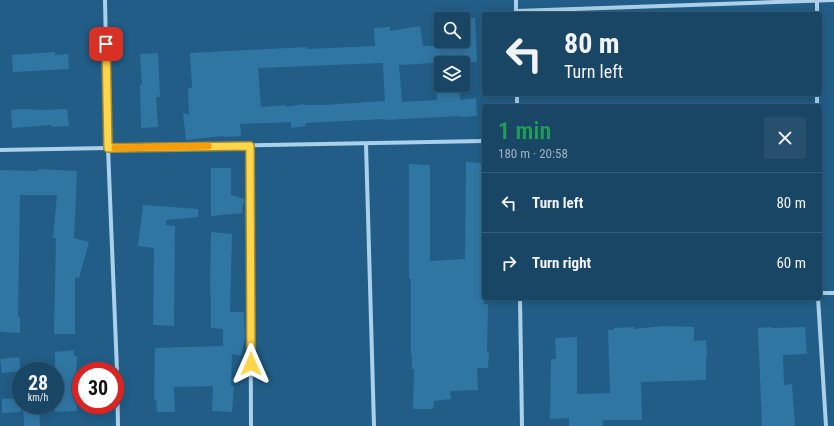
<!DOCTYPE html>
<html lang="en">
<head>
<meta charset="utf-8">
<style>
  :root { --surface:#194664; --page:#26506d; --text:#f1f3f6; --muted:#9fb1bf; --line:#375e78 }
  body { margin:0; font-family:"Roboto Condensed",sans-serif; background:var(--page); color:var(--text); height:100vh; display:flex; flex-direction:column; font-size:15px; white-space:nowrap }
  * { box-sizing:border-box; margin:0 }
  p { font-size:13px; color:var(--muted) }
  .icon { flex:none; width:22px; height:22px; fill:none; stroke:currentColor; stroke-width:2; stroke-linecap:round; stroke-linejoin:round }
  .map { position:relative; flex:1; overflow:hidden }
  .side { position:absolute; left:482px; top:104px; width:340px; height:196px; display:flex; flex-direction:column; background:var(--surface); border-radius:4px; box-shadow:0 2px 10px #0003,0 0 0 1px var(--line) }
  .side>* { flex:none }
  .guide { position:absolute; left:482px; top:12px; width:340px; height:84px; border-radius:4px; box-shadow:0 2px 10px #0003,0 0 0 1px var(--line); background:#194664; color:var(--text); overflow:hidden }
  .controls { position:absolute; left:434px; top:12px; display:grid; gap:8px }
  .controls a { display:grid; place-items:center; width:36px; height:36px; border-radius:4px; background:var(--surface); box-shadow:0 2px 10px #0003,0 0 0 1px var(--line); font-size:20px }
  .speed { position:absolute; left:12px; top:362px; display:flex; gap:8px; font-size:20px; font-weight:700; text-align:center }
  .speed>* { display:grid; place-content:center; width:52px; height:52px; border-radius:50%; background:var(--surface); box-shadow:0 2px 10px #0003,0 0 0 1px var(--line); line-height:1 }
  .speed small { font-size:10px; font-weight:400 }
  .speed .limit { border:6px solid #d22; background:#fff; color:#111 }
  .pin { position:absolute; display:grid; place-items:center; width:34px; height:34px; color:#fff; margin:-17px; border-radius:8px; box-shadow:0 2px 6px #0006 }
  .me { position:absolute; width:44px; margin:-22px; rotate:0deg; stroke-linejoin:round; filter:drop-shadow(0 0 3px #0008) }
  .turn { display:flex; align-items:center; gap:14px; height:84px; padding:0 16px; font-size:18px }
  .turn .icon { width:52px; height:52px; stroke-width:2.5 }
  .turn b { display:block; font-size:28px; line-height:34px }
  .round { display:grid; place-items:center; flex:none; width:42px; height:42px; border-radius:4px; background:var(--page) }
  .overview { display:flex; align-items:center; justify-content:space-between; height:68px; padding:0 16px }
  h1 { font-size:24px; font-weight:600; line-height:30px; color:#1e9e55 }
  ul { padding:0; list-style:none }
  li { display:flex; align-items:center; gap:12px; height:60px; padding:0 16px; border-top:1px solid var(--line) }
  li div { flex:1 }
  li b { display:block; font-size:15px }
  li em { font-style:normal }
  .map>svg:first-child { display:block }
  .building { fill:#3076a3; fill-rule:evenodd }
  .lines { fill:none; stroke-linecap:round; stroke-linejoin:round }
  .minor { stroke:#aad1e9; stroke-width:4 }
  .route-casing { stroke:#a68a30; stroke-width:10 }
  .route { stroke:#ffd54a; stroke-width:7 }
  .slow { stroke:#f59e0b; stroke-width:7 }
</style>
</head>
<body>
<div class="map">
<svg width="834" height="426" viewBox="0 0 834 426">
  <rect width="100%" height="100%" fill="#215d86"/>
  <g class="building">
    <path d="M463 18H475L477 62 441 63V85H459L460 100 476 98 477 116 460 117V116L385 120 384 119 305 123 306 126 291 128V122L240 124 241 136 224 137 223 136 186 140 183 113 189 115 188 88H192L190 53 307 47V49L375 46 374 28 390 27V31L420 26 423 46 463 45ZM382 63 383 65 385 101 324 105H305L304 104 286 107V105L261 107 258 68ZM435 63 437 100 402 102 399 65Z"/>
    <polygon points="55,52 55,55 68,54 69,69 13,72 12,55"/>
    <polygon points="158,53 160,97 156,97 158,127 141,128 140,85 142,85 140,54"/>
    <polygon points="23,109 41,110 67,109 69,126 51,127 51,125 12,128 11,110"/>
    <polygon points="466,162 484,163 484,304 488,304 487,352 489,352 488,368 477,368 478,390 450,391 451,399 434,401 433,409 413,409 414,369 412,369 412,355 411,355 411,279 409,279 409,164 430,165 430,261 465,259"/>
    <polygon points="211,168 231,168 231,195 245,199 242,208 243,213 211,216"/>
    <polygon points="38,169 77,171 74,238 89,242 79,278 75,277 75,334 54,334 56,238 53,238 57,195 20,195 18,317 20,317 20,333 0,332 0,170 38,171"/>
    <polygon points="143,205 198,209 198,217 166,220 166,225 175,226 174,326 153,325 154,248 138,246"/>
    <polygon points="211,232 232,234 230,312 244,312 245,338 241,356 232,354 231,386 234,386 232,412 212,411 213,386 174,387 175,412 157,412 156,400 154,400 155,348 223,346 223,329 211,328 211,296 210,296"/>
    <polygon points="664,326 694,327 694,341 706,340 707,357 706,357 706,380 641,382 642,420 603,420 603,426 569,426 569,418 550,419 551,359 556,359 555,338 577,337 577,394 610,393 608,330 614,330 614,328 634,327 634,329"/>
    <polygon points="772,327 772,328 805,327 807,354 783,355 784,385 792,384 795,426 762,426 758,328"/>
    <polygon points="74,350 74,356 77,356 76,381 77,411 55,412 55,352"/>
    <polygon points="19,357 21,371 2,373 0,359"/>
    <polygon points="21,398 21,412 2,413 2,399"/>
    <polygon points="23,405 39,405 40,426 24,426"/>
  </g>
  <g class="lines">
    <g class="minor">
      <polyline points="105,0 108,148 117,371 118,426"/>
      <polyline points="817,0 817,14"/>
      <polyline points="516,11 834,0"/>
      <polyline points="516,14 516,0"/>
      <polyline points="517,94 517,106"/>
      <polyline points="817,94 817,106"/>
      <polyline points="366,144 374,426"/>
      <polyline points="250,146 251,426"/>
      <polyline points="0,150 484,141"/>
      <polyline points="820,293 834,293"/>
      <polyline points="520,298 522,426"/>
      <polyline points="818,298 826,426"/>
    </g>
  </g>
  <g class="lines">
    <defs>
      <polyline id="route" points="106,44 108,148 250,146 251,364"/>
    </defs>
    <use href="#route" class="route-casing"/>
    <use href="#route" class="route"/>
    <polyline class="slow" points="115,148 208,146"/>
  </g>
</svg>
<div class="controls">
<a><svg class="icon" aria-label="search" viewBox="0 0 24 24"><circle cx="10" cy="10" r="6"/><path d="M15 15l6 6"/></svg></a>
<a><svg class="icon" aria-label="layers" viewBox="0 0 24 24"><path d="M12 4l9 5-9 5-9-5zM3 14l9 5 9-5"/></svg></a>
</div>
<div class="speed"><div>28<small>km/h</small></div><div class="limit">30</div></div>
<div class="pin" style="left:106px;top:44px;background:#d93025"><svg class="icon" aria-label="arrive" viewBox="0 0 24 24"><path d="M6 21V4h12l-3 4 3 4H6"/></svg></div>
<svg class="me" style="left:251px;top:364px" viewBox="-20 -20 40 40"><path d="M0-17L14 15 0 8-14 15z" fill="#ffd54a" stroke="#fff" stroke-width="4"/></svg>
<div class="guide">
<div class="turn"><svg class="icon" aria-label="left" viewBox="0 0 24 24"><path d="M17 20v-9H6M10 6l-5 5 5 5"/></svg><div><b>80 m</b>Turn left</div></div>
</div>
<section class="side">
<div class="overview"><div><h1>1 min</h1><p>180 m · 20:58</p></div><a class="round"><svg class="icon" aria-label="close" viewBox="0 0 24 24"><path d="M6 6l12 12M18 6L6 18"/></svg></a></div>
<ul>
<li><svg class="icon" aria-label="left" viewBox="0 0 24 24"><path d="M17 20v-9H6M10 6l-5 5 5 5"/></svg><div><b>Turn left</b></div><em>80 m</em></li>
<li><svg class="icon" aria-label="right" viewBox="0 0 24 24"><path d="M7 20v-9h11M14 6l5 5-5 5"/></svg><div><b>Turn right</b></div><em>60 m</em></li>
</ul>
</section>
</div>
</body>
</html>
